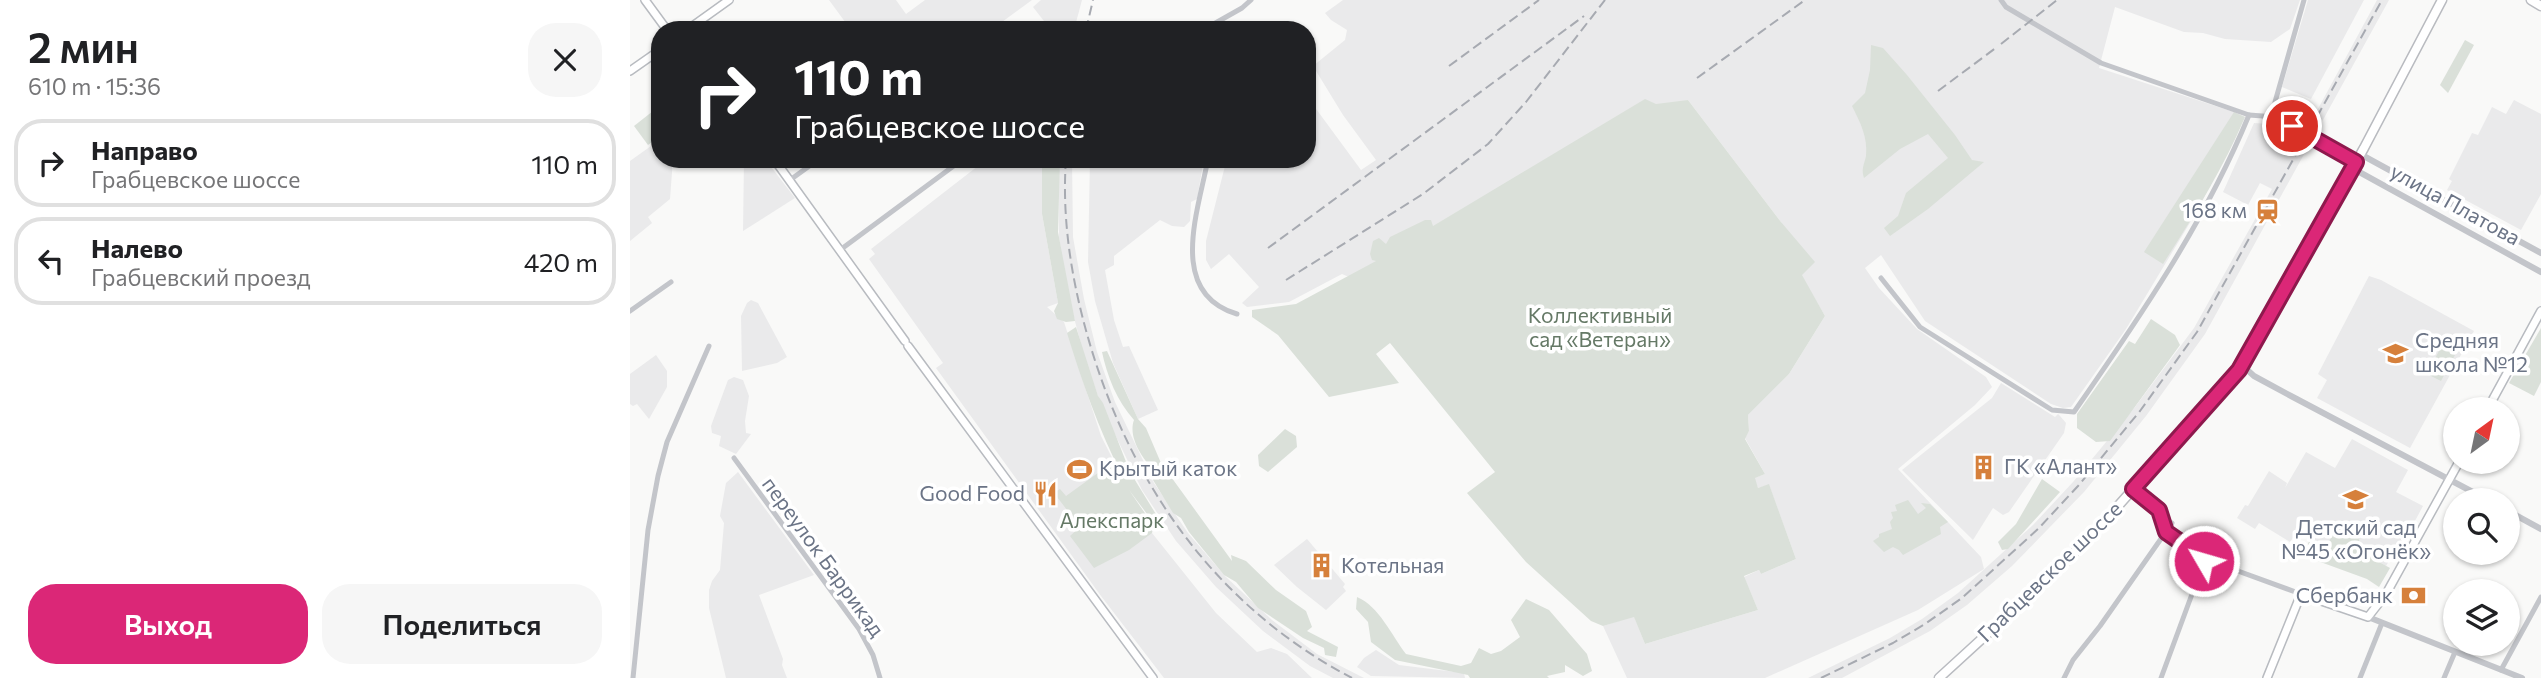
<!DOCTYPE html>
<html lang="ru">
<head>
<meta charset="utf-8">
<style>
  :root { --surface:#fff; --page:#f6f6f6; --text:#202124; --muted:#757577; --line:#e0e0e0; --accent:#db2777 }
  body { margin:0; font-family:Commissioner,sans-serif; background:var(--page); color:var(--text); height:100vh; display:flex; flex-direction:column; font-size:26px; white-space:nowrap }
  * { box-sizing:border-box; margin:0 }
  p { font-size:23px; color:var(--muted) }
  .icon { flex:none; width:38px; height:38px; fill:none; stroke:currentColor; stroke-width:2; stroke-linecap:round; stroke-linejoin:round }
  .map { position:relative; flex:1; overflow:hidden }
  .panel { display:flex; flex-direction:column; background:var(--surface); width:630px }
  .panel>* { flex:none }
  .top-card { position:absolute; left:21px; top:21px; width:665px; height:147px; border-radius:28px; box-shadow:0 2px 5px #0004; background:#202124; color:#fff; overflow:hidden }
  .needle { width:46px; rotate:33deg }
  .tools { position:absolute; left:1813px; top:397px; display:grid; gap:14px }
  .tools a { display:grid; place-items:center; width:77px; height:77px; border-radius:50%; background:var(--surface); box-shadow:0 2px 5px #0004; font-size:35px }
  .pin { position:absolute; display:grid; place-items:center; width:60px; height:60px; color:#fff; margin:-30px; border:4px solid #fff; border-radius:50%; box-shadow:0 2px 7px #0007 }
  .me { position:absolute; width:77px; margin:-38px; rotate:308deg; stroke-linejoin:round; filter:drop-shadow(0 0 5px #0008) }
  .turn { display:flex; align-items:center; gap:24px; height:147px; padding:0 28px; font-size:32px }
  .turn .icon { width:91px; height:91px; stroke-width:2.5 }
  .turn b { display:block; font-size:49px; line-height:60px }
  .round { display:grid; place-items:center; flex:none; width:74px; height:74px; border-radius:28px; background:var(--page) }
  .head { display:flex; align-items:center; justify-content:space-between; height:119px; padding:0 28px }
  h1 { font-size:42px; font-weight:600; line-height:52px }
  .cta { display:flex; gap:14px; margin-top:auto; padding:14px 28px }
  .cta a { flex:1; height:80px; border-radius:28px; background:var(--accent); color:#fff; font-size:28px; font-weight:600; line-height:80px; text-align:center }
  .cta a+a { background:var(--page); color:var(--text) }
  ul { padding:0; list-style:none }
  li { display:flex; align-items:center; gap:21px; height:88px; margin:0 14px 10px; padding:0 14px; border:4px solid var(--line); border-radius:28px }
  li div { flex:1 }
  li b { display:block; font-size:26px }
  li em { font-style:normal }
  main { display:flex; flex:1; min-height:0 }
  .map>svg:first-child { display:block }
  .built { fill:#eaeaeb }
  .green { fill:#dae0d9 }
  .lines { fill:none; stroke-linecap:round; stroke-linejoin:round }
  .secondary-casing { stroke:#b8bbc0; stroke-width:10 }
  .primary-casing { stroke:#b9bbc0; stroke-width:11 }
  .minor { stroke:#c3c5ca; stroke-width:5 }
  .tertiary { stroke:#c3c5ca; stroke-width:6 }
  .secondary { stroke:#fff; stroke-width:7 }
  .primary { stroke:#fff; stroke-width:8 }
  .rail { stroke:#a7aab1; stroke-width:2; stroke-dasharray:10 5; stroke-linecap:butt }
  .route-casing { stroke:#8e194d; stroke-width:18 }
  .route { stroke:#db2777; stroke-width:12 }
  .labels { text-anchor:middle; stroke-width:7; stroke-linejoin:round; paint-order:stroke }
  .street-label { font-size:21px; fill:#6b7486; stroke:#fff }
  .poi-label { font-size:21px; fill:#6b7486; stroke:#fff; text-anchor:start }
  .park-label { font-size:21px; fill:#657966; stroke:#fff }
</style>
</head>
<body>
<main>
<section class="panel">
<div class="head"><div><h1>2 мин</h1><p>610 m · 15:36</p></div><a class="round"><svg class="icon" aria-label="close" viewBox="0 0 24 24"><path d="M6 6l12 12M18 6L6 18"/></svg></a></div>
<ul>
<li><svg class="icon" aria-label="right" viewBox="0 0 24 24"><path d="M7 20v-9h11M14 6l5 5-5 5"/></svg><div><b>Направо</b><p>Грабцевское шоссе</p></div><em>110 m</em></li>
<li><svg class="icon" aria-label="left" viewBox="0 0 24 24"><path d="M17 20v-9H6M10 6l-5 5 5 5"/></svg><div><b>Налево</b><p>Грабцевский проезд</p></div><em>420 m</em></li>
</ul>
<div class="cta"><a>Выход</a><a>Поделиться</a></div>
</section>
<div class="map">
<svg width="1911" height="678" viewBox="0 0 1911 678">
  <rect width="100%" height="100%" fill="#f9f9f8"/>
  <g class="built">
    <polygon points="199,0 266,0 276,14 295,0 402,0 361,30 221,30"/>
    <polygon points="411,0 452,0 444,30 421,30 403,7"/>
    <polygon points="713,0 1670,0 1660,29 1641,42 1595,39 1573,33 1554,32 1485,7 1469,68 1604,112 1615,117 1567,211 1496,329 1441,407 1433,408 1421,404 1295,321 1251,255 1235,268 1249,288 1287,329 1356,377 1362,387 1345,405 1268,469 1351,557 1354,569 1288,610 1135,678 997,678 973,626 1004,616 1015,644 1128,610 1114,577 1129,570 1131,574 1166,559 1139,485 1128,488 1124,478 1135,474 1115,438 1119,431 1118,415 1159,374 1195,316 1171,275 1151,222 1058,100 719,277 712,274 659,302 617,307 612,303 629,287 599,254 581,269 576,260 576,241 596,162 600,159 677,159 677,104 681,102 731,170 746,160 713,115 683,66 715,40 717,30 701,20 695,13"/>
    <polygon points="1678,0 1734,0 1681,99 1652,87"/>
    <polygon points="1747,0 1759,0 1575,334 1516,416 1454,492 1382,566 1337,605 1300,631 1212,678 1178,678 1260,638 1292,619 1328,593 1403,525 1443,482 1505,407 1564,328 1642,189 1630,183 1618,205 1593,192 1624,123 1639,124 1670,142"/>
    <polygon points="1884,100 1911,114 1911,194 1891,230 1817,190 1822,181 1819,179 1842,133 1848,135 1862,107 1876,114"/>
    <polygon points="28,141 30,159 43,159 40,199 18,217 22,223 0,241 0,161"/>
    <polygon points="114,159 135,159 165,198 113,231"/>
    <polygon points="357,159 412,159 412,214 428,303 417,307 434,322 471,436 499,491 523,525 522,533 586,613 627,652 641,648 657,654 682,678 534,678 471,596 306,368 313,363 239,259 245,254 241,249"/>
    <polygon points="428,159 442,159 443,237 454,299 467,352 485,402 524,483 558,533 596,577 642,620 687,654 734,678 703,678 680,666 633,631 586,587 546,541 512,490 472,408 454,356 440,302 429,238"/>
    <polygon points="460,159 574,159 567,199 561,202 560,221 554,227 542,226 530,220 484,256 484,265 475,270 484,320 493,347 499,346 528,410 508,419 483,363 465,301 458,262"/>
    <polygon points="1739,276 1751,280 1844,331 1780,448 1687,398 1697,380 1688,374"/>
    <polygon points="121,300 128,303 157,357 147,363 112,371 111,316 117,303"/>
    <polygon points="26,355 37,371 37,387 19,419 7,404 3,406 0,404 0,374"/>
    <polygon points="104,377 113,380 119,396 115,421 116,433 121,434 106,454 89,446 91,436 82,433 81,426 98,380"/>
    <polygon points="1371,383 1425,417 1428,414 1430,416 1436,423 1434,433 1379,512 1373,515 1363,508 1343,540 1272,470 1362,398"/>
    <polygon points="1722,439 1778,470 1766,492 1793,506 1772,545 1768,545 1756,566 1731,552 1725,565 1674,537 1665,535 1660,542 1629,523 1625,529 1607,518 1615,505 1618,506 1639,471 1657,483 1655,488 1676,452 1705,468"/>
    <polygon points="108,472 184,575 129,595 153,659 152,665 157,678 96,678 79,608 79,590 82,581 90,570 94,523 90,516 96,483"/>
    <polygon points="677,539 715,584 713,587 716,591 696,610 667,587 644,565"/>
    <polygon points="746,650 769,665 834,673 835,678 741,676 727,667 734,658"/>
  </g>
  <g class="green">
    <polygon points="1835,40 1844,45 1818,93 1810,85"/>
    <path d="M1241 45 1253 48 1277 75 1325 135 1342 160 1354 162 1298 209 1260 236 1254 228 1268 216 1276 193 1318 158 1298 134 1270 149 1234 178C1231 169 1234 165 1236 156 1238 137 1230 122 1222 106L1235 93 1240 70Z"/>
    <polygon points="1015,99 1026,104 1058,100 1151,222 1185,262 1172,275 1195,316 1159,374 1118,415 1119,431 1115,439 1135,474 1125,478 1128,488 1139,484 1166,559 1131,574 1129,570 1114,576 1128,610 1015,644 1004,617 973,626 961,621 896,562 837,493 865,472 760,343 746,354 769,383 699,397 648,335 622,317 622,310 666,304 746,261 742,260 740,254 743,241 749,238 756,244 760,237 795,220 801,220 803,226"/>
    <polygon points="23,111 30,120 30,136 18,145 4,126"/>
    <path d="M1604 112 1615 117C1593 169 1563 217 1533 264L1514 252Z"/>
    <polygon points="412,159 430,159 428,232 445,321 436,322 427,319 424,311 428,303 412,214"/>
    <polygon points="1521,319 1545,335 1550,345 1480,441 1466,442 1447,428 1447,414 1499,341 1505,344"/>
    <path d="M446 327 468 396 473 403 500 472 532 524 530 527 526 526 499 490 523 525 522 533 499 550 464 568 440 536 450 527 424 493 430 489 436 496 479 465 492 475C469 430 452 382 437 333Z"/>
    <polygon points="1911,328 1911,382 1904,396 1879,383"/>
    <polygon points="1811,347 1825,355 1811,381 1797,374"/>
    <path d="M477 351 508 419 516 428 531 463 602 561 601 555 616 561 646 590 676 611 682 627 677 631 708 647 706 657 695 655 694 648 673 638 628 608 606 582 594 575 559 532 551 518 543 513 523 480 522 468C511 457 498 436 504 420 487 401 477 376 472 352Z"/>
    <polygon points="655,429 666,436 667,447 638,472 629,466 628,455"/>
    <polygon points="1412,479 1430,492 1378,549 1372,550 1368,542 1386,524"/>
    <polygon points="1278,500 1288,514 1296,508 1291,503 1300,504 1318,522 1310,527 1311,534 1273,555 1269,550 1263,547 1254,552 1243,541 1249,537 1249,534 1262,529 1260,522 1263,518 1261,512 1267,511 1265,505"/>
    <polygon points="1707,524 1728,534 1731,552 1760,568 1749,587 1737,579 1674,556 1679,541 1698,544"/>
    <path d="M727 597C749 606 762 636 776 654L831 666 841 663 849 648 861 654 871 651 890 637 881 620 896 599 919 610 957 654 962 671 953 676 935 665V672L917 676 919 678H840L838 675 765 660 741 642 738 622 726 609Z"/>
  </g>
  <g class="lines">
    <defs>
      <g id="secondary">
        <polyline points="15,0 37,30"/>
        <polyline points="57,30 99,0"/>
        <polyline points="0,71 30,50"/>
        <polyline points="144,159 275,341"/>
        <polyline points="278,346 523,678"/>
        <polyline points="1857,410 1911,311"/>
        <polyline points="1637,678 1671,594 1738,617 1756,594 1829,462"/>
      </g>
      <g id="primary">
        <polyline points="1901,0 1911,6"/>
        <polyline points="1309,678 1425,572 1472,524 1609,370 1734,148 1812,0"/>
      </g>
    </defs>
    <use href="#secondary" class="secondary-casing"/>
    <use href="#primary" class="primary-casing"/>
    <g class="minor">
      <polyline points="1371,0 1376,7 1471,63 1619,115 1646,117 1726,161"/>
      <polyline points="573,30 612,8 621,0"/>
      <polyline points="1646,117 1645,102 1674,0"/>
      <path d="M578 159C568 212 537 293 607 314"/>
      <polyline points="160,180 189,159"/>
      <polyline points="210,250 333,159"/>
      <path d="M1251 278 1290 327 1422 410 1444 412C1510 317 1575 222 1619 115"/>
      <polyline points="0,311 41,282"/>
      <polyline points="104,458 229,629 243,655 250,678"/>
      <polyline points="1503,489 1529,510 1537,532 1575,559 1671,594"/>
      <polyline points="1871,670 1911,597"/>
      <polyline points="3,678 18,530 28,476 37,442 79,346"/>
      <polyline points="1434,678 1443,660 1470,626 1542,523"/>
      <polyline points="1531,678 1575,559"/>
      <polyline points="1730,678 1752,623"/>
      <polyline points="1814,678 1825,652"/>
    </g>
    <g class="tertiary">
      <polyline points="1730,154 1911,253"/>
      <polyline points="1722,168 1911,272"/>
      <polyline points="1613,366 1624,376 1661,396 1858,500"/>
      <polyline points="1878,511 1911,529"/>
      <polyline points="1738,617 1892,678"/>
    </g>
    <use href="#secondary" class="secondary"/>
    <use href="#primary" class="primary"/>
    <g class="rail">
      <polyline points="456,30 463,0"/>
      <polyline points="1371,44 1427,0"/>
      <polyline points="819,66 909,0"/>
      <polyline points="1067,78 1175,0"/>
      <polyline points="1308,91 1367,47"/>
      <path d="M436 159C432 214 440 270 454 323 494 475 581 604 722 678"/>
      <polyline points="638,248 954,16"/>
      <polyline points="656,280 793,194 858,144 896,102 975,0"/>
      <polyline points="1191,678 1263,643 1295,624 1332,598 1408,529 1448,486 1510,411 1567,332 1752,0"/>
    </g>
  </g>
  <g class="lines">
    <defs>
      <polyline id="route" points="1574,561 1575,559 1536,532 1529,510 1503,489 1609,370 1726,162 1662,126"/>
    </defs>
    <use href="#route" class="route-casing"/>
    <use href="#route" class="route"/>
  </g>
  <defs>
    <symbol id="station-bare" viewBox="-9 -9 18 18"><path d="M-3-6H3Q5-6 5-4V2Q5 4 3 4L4.5 6H3L1.5 4h-3L-3 6H-4.5L-3 4Q-5 4-5 2V-4Q-5-6-3-6ZM-3.5-4v3h7v-3ZM-3.5 1v1.5H-2V1ZM2 1v1.5H3.5V1Z" fill="#d6803b" stroke="#fff" stroke-width="2.5" paint-order="stroke"/></symbol>
    <symbol id="school-bare" viewBox="-9 -9 18 18"><path d="M0-5L7-2L0 1L-7-2ZM-4 1L0 2.5L4 1V4Q0 6-4 4Z" fill="#d6803b" stroke="#fff" stroke-width="2.5" paint-order="stroke"/></symbol>
    <symbol id="building-bare" viewBox="-9 -9 18 18"><path d="M-4-6H4V6H1V3H-1V6H-4ZM-2.5-4.3h1.7v1.8h-1.7ZM.8-4.3h1.7v1.8H.8ZM-2.5-1h1.7V.8h-1.7ZM.8-1h1.7V.8H.8Z" fill="#d6803b" stroke="#fff" stroke-width="2.5" paint-order="stroke"/></symbol>
    <symbol id="stadium-bare" viewBox="-9 -9 18 18"><path d="M0-5a6.5 5 0 1 0 0 10a6.5 5 0 1 0 0-10ZM-3.5-1.8h7v3.6h-7Z" fill="#d6803b" stroke="#fff" stroke-width="2.5" paint-order="stroke"/></symbol>
    <symbol id="restaurant-bare" viewBox="-9 -9 18 18"><path d="M-5-6h1v4h1v-4h1v4h1v-4h1v5L-1.5 .5V6h-2V.5L-5-1ZM5-6V6H3V1.5H1.5Q1.5-4 5-6Z" fill="#d6803b" stroke="#fff" stroke-width="2.5" paint-order="stroke"/></symbol>
    <symbol id="bank-bare" viewBox="-9 -9 18 18"><path d="M-6-4H6V4H-6ZM0-2.3a2.3 2.3 0 1 0 0 4.6a2.3 2.3 0 1 0 0-4.6Z" fill="#d6803b" stroke="#fff" stroke-width="2.5" paint-order="stroke"/></symbol>
  </defs>
  <g fill-rule="evenodd">
    <use href="#station-bare" x="1620" y="194" width="35" height="35"/>
    <use href="#school-bare" x="1748" y="336" width="35" height="35"/>
    <use href="#building-bare" x="1336" y="450" width="35" height="35"/>
    <use href="#stadium-bare" x="432" y="452" width="35" height="35"/>
    <use href="#restaurant-bare" x="398" y="476" width="35" height="35"/>
    <use href="#school-bare" x="1708" y="482" width="35" height="35"/>
    <use href="#building-bare" x="674" y="548" width="35" height="35"/>
    <use href="#bank-bare" x="1766" y="578" width="35" height="35"/>
  </g>
  <g class="labels">
    <g class="street-label">
      <text transform="translate(1825 205) rotate(29)" y="7">улица Платова</text>
      <text transform="translate(193 557) rotate(54)" y="7">переулок Баррикад</text>
      <text transform="translate(1420 572) rotate(-44)" y="7">Грабцевское шоссе</text>
    </g>
    <g class="poi-label">
      <text x="1617" y="218" text-anchor="end">168 км</text>
      <text x="1785" y="348">Средняя<tspan x="1785" dy="24">школа №12</tspan></text>
      <text x="1374" y="474">ГК «Алант»</text>
      <text x="469" y="476">Крытый каток</text>
      <text x="395" y="501" text-anchor="end">Good Food</text>
      <text x="1726" y="535" text-anchor="middle">Детский сад<tspan x="1726" dy="24">№45 «Огонёк»</tspan></text>
      <text x="711" y="573">Котельная</text>
      <text x="1763" y="603" text-anchor="end">Сбербанк</text>
    </g>
    <g class="park-label">
      <text x="970" y="323">Коллективный<tspan x="970" dy="24">сад «Ветеран»</tspan></text>
      <text x="482" y="528">Алекспарк</text>
    </g>
  </g>
</svg>
<div class="tools">
<a><svg class="needle" viewBox="-14 -14 28 28"><path d="M0-13l5 13h-10z" fill="#e53935"/><path d="M0 13l5-13h-10z" fill="#757577"/></svg></a>
<a><svg class="icon" aria-label="search" viewBox="0 0 24 24"><circle cx="10" cy="10" r="6"/><path d="M15 15l6 6"/></svg></a>
<a><svg class="icon" aria-label="layers" viewBox="0 0 24 24"><path d="M12 4l9 5-9 5-9-5zM3 14l9 5 9-5"/></svg></a>
</div>
<div class="pin" style="left:1662px;top:126px;background:#d93025"><svg class="icon" aria-label="arrive" viewBox="0 0 24 24"><path d="M6 21V4h12l-3 4 3 4H6"/></svg></div>
<svg class="me" style="left:1574px;top:561px" viewBox="-20 -20 40 40"><circle r="17" fill="#db2777" stroke="#fff" stroke-width="3"/><path d="M0-11L8 9 0 5-8 9z" fill="#fff"/></svg>
<div class="top-card">
<div class="turn"><svg class="icon" aria-label="right" viewBox="0 0 24 24"><path d="M7 20v-9h11M14 6l5 5-5 5"/></svg><div><b>110 m</b>Грабцевское шоссе</div></div>
</div>
</div>
</main>
</body>
</html>
